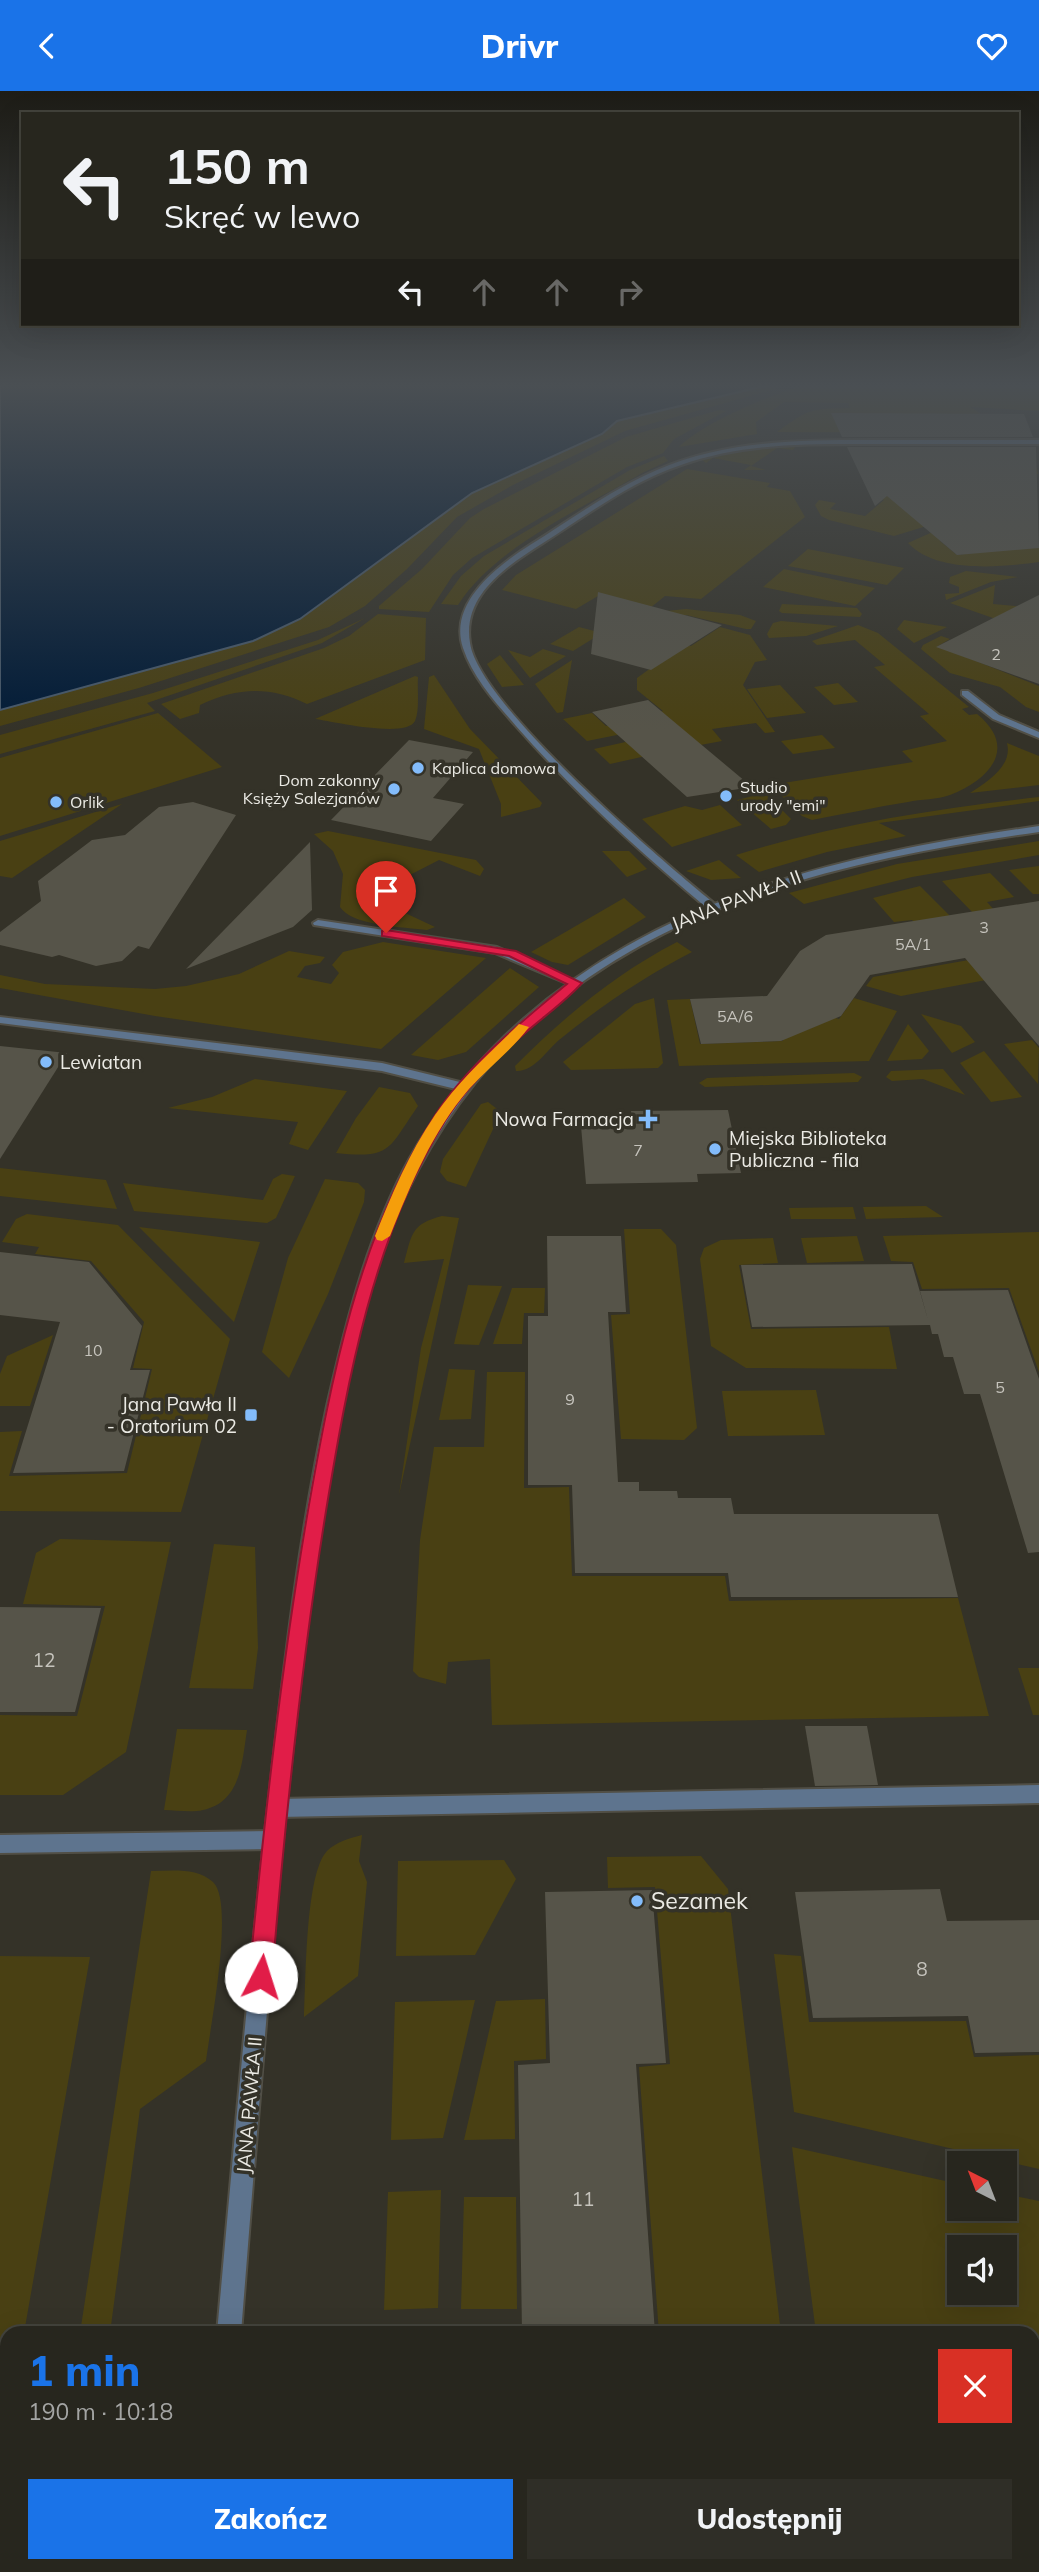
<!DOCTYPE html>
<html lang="pl">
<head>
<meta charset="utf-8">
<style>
  :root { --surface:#27261e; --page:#2f2e27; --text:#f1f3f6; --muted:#a4a5a4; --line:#43433c; --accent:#1a73e8 }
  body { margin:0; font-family:Mulish,sans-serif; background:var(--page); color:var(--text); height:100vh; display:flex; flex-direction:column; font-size:26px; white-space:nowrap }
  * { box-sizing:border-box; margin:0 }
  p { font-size:23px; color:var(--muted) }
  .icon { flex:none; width:38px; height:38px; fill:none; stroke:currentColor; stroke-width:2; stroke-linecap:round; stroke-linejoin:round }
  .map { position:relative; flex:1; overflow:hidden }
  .panel { position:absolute; left:0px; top:2235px; width:1040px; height:247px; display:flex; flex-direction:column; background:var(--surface); border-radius:21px 21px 0 0; box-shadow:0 7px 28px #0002,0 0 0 2px var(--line) }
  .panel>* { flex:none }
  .banner { position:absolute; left:21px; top:21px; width:998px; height:214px; border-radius:0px; box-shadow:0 7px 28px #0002,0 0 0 2px var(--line); background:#27261e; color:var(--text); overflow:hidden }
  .needle { width:46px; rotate:318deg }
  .controls { position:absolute; left:947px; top:2060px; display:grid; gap:14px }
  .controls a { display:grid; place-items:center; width:70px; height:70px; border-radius:0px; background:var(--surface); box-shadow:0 7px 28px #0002,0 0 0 2px var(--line); font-size:35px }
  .pin { position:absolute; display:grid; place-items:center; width:60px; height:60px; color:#fff; margin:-72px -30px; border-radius:50% 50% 50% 0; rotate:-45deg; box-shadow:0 0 7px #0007 }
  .pin .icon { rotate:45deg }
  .me { position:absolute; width:77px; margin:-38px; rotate:5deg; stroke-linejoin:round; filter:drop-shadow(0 0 5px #0008) }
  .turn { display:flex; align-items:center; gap:24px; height:147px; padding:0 28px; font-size:32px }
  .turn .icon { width:91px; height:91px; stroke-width:2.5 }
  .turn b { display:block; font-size:49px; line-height:60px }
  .lanes { display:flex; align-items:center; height:66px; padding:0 28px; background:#0003; justify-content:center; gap:35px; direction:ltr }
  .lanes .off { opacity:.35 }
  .round { display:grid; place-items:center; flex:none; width:74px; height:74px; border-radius:0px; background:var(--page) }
  .summary { display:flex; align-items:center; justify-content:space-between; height:119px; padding:0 28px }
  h1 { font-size:42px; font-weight:800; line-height:52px; color:var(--accent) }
  .primary-button { display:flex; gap:14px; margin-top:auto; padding:14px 28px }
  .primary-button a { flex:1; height:80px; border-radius:0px; background:var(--accent); color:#fff; font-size:28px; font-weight:800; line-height:80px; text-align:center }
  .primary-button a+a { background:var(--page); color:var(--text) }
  header { display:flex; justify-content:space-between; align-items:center; height:91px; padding:0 28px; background:var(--accent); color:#fff; font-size:32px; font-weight:800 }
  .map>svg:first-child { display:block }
  .green { fill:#494013; fill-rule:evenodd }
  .water { fill:#011b37; stroke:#47596b; stroke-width:2 }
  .building { fill:#565449 }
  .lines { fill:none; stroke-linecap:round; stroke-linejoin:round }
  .service-casing { stroke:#514f46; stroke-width:4 }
  .minor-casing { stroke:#514f46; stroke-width:4 }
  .tertiary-casing { stroke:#514f46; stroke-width:4 }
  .service { fill:#5e748e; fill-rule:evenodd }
  .minor { fill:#5e748e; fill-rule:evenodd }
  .tertiary { fill:#5e748e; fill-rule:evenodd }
  .route { fill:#e11d48; stroke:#92132f; stroke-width:2 }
  .slow { fill:#f59e0b }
  .poi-dot { fill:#83bcfb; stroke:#343228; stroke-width:2.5 }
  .labels { text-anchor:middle; stroke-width:7; stroke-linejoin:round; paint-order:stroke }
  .number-label { font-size:16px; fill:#c6c4bd }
  .far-poi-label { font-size:16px; fill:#ebeae4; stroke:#343228; text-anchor:start }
  .street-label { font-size:19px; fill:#ebeae4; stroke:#343228 }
  .poi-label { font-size:19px; fill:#ebeae4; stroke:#343228; text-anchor:start }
  .near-number-label { font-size:19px; fill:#c6c4bd }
  .near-poi-label { font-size:23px; fill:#ebeae4; stroke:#343228; text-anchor:start }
</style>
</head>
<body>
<header><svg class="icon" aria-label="back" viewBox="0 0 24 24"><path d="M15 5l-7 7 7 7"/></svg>Drivr<svg class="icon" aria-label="heart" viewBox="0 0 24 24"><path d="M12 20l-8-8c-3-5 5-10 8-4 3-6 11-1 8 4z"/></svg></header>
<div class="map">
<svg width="1039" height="2481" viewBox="0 0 1039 2481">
  <rect width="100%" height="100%" fill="#343228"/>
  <g class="green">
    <polygon points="773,293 792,293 625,340 513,394 457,426 407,478 365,515 329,536 139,597 0,635 0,619 253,550 301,528 473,402 603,343 618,330"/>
    <path d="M807 293H1039V320L971 316 1006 342 777 341C810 317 811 318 850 317L848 312 784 311 756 331 757 343 679 356C704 331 773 303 807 293Z"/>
    <polygon points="719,319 726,320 674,348 663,362 627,376 472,467 453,484 429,521 379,518 379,515 422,478 470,427 484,418 626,346"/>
    <polygon points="797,354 793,359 777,357 751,375 766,379 744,379 751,374 713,367 706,372 702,369 750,358"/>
    <path d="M664 365 668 370 642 382C583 417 495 456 458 514L441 513 461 485 484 465 630 379Z"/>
    <polygon points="1011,369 1037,377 1038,383 1025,385 930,434 894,445 829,429 821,425 815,414 819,409 836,412 830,418 865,425 884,409 875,407"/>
    <polygon points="687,378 770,392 767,396 790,400 805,426 701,508 665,505 650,517 598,505 576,518 502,499 516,484"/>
    <path d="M937 439 940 450 957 464 1039 454V471C1002 476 937 483 908 452Z"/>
    <polygon points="808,458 904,477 887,494 788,475"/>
    <polygon points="784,478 875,497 855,515 763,496"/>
    <polygon points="966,480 1018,486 991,491 946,509 945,503 959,502 959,496 949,492 950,486"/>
    <polygon points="995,494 993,513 1039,517 1039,543 950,512"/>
    <polygon points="782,513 857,517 862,523 860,526 782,522 779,520"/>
    <polygon points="686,518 740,524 756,530 751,538 746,538 686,524 673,532 666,520"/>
    <path d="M378 523 426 527 425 569 307 613C271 595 237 596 200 614L199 622 180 628 161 613 324 557 349 545Z"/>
    <polygon points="365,527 322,552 147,612 155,620 0,663 0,644 153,602 318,549"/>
    <polygon points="904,529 947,536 914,552 897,538"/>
    <polygon points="781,530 838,535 806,545 769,547 767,543 773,532"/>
    <path d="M858 534 878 542 969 616 962 618 969 624 977 623C1018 656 991 688 950 704 937 709 921 708 908 711 876 716 844 723 812 729L802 725 771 694 913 671 902 660 947 650 920 625 929 623 874 576 885 574 855 549 817 554 812 550Z"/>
    <polygon points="579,536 602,542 573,560 550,553"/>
    <polygon points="720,536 750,544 767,569 755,571 743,594 775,641 765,642 756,632 712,638 722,650 695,655 657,622 663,620 637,599 637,587 684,553 691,555"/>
    <polygon points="941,545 950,548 938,555 1039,595 1039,621 1026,616 1000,596 950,582 921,558 923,554"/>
    <polygon points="543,558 566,565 530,587 508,559 530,566"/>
    <polygon points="500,564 524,594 502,596 487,573"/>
    <polygon points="572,569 563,621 557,622 535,593"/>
    <polygon points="434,584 470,638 542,712 540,716 501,726 501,713 479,658 424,638 429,586"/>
    <path d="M415 585 418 586C417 598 420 619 415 630 406 648 331 630 315 628Z"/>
    <polygon points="838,592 858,611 834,614 814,596"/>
    <polygon points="780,594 806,622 767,627 747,598"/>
    <polygon points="158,622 222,676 0,745 0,667"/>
    <polygon points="592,622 606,635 612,634 622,643 587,650 563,628"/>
    <polygon points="822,644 835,657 793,663 781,650"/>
    <polygon points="630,650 646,665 610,673 594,658"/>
    <path d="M1007 652 1039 665V694L970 702C987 691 1013 675 1007 652Z"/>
    <polygon points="765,702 791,728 786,734 771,738 737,709"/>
    <path d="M1039 706V710L879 732 906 745 827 761 759 781 736 764C835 733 936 718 1039 706Z"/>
    <polygon points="122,713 12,787 0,785 0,750"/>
    <polygon points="720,714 742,734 672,756 642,728 685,715 702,719"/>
    <path d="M328 740 476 769 484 778 480 785 439 769 369 805 435 836 427 839C404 836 352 835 340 816L343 783 333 760 314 743Z"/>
    <polygon points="1039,750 1039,764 912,786 804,813 789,802 897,773"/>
    <polygon points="602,760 629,760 647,778 627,786"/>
    <polygon points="719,769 741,787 711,789 686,780"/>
    <polygon points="1039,775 1039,803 1033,803 1009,779"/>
    <polygon points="990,782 1014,806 987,811 995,820 975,824 942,790"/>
    <polygon points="920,795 952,827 916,833 912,829 894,831 873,807"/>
    <polygon points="624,807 646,826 568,874 552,871 531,861"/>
    <polygon points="383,851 486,867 381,958 155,925 0,897 0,884 45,893 155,898 186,895 239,883 289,860 325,866 320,872 305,875 297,886 331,893 339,882 332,874 343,861"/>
    <path d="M677 851 692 861C645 885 601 915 559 949 547 959 534 981 516 980L515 975C564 926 615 883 677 851Z"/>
    <polygon points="1036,857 1039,879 901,905 866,895 873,886"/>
    <polygon points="510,877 539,896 466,961 438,969 411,964"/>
    <polygon points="654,907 663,972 658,977 571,979 563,971 635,913"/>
    <path d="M854 907 897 920 869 970 679 975 667 909 690 908 700 953 783 950 781 942C800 942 815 939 829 925L839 928Z"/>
    <polygon points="921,923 961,935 975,951 952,962"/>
    <polygon points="908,933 929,960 922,968 887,970"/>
    <polygon points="1032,949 1039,957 1038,993 1004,953"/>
    <polygon points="984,960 1022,1006 991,1011 960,972"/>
    <polygon points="943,978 965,1004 923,988 892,990 886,986 891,980"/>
    <polygon points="854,982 862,986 858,991 705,996 699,992 707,987"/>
    <polygon points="255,988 347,1000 308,1059 289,1053 298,1031 168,1017 212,1006"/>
    <path d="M379 996 410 1002 418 1015C388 1058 392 1068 336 1062L356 1027Z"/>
    <polygon points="488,1011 501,1021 466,1096 447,1090 440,1081 443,1068 481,1013"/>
    <polygon points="0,1077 106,1089 117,1118 0,1105"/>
    <polygon points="282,1083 295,1085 276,1127 267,1132 134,1120 123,1092 263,1109 273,1088"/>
    <polygon points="325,1088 358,1092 365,1099 364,1111 328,1203 289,1287 262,1261 288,1167"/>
    <polygon points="926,1115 943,1126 866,1128 863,1116"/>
    <polygon points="853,1116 856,1128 791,1128 789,1117"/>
    <polygon points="27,1123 118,1134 230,1248 181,1421 0,1420 0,1341 22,1340 9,1385 127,1382 152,1278 133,1277 144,1231 91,1170 35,1163 39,1156 2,1151 16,1128"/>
    <path d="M442 1125 459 1127 399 1404 421 1257 444 1168 404 1172C412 1143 411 1133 442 1125Z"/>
    <polygon points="139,1136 260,1151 234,1231"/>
    <polygon points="624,1138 661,1138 676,1154 697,1337 684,1349 621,1348 611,1224 630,1223"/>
    <polygon points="1039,1141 1039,1281 1009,1197 922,1198 913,1171 891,1170 883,1145"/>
    <polygon points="857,1145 864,1170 807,1172 801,1147"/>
    <polygon points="773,1147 778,1172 739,1174 751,1238 889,1236 897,1278 746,1277 711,1255 700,1168 704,1157 721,1149"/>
    <polygon points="468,1194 502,1195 479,1254 454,1253"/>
    <polygon points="512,1197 545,1197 544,1222 524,1222 522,1253 493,1253"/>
    <polygon points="53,1244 30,1315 0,1315 0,1283 7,1265"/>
    <polygon points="449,1278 475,1279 471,1328 439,1329"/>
    <polygon points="487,1281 525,1281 524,1397 569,1396 572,1485 725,1485 729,1510 958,1507 989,1625 492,1634 490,1568 448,1571 446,1593 419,1586 413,1580 420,1449 434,1356 484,1356"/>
    <polygon points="816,1299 825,1344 728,1345 722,1300"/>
    <polygon points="60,1448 171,1451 126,1661 63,1704 0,1704 0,1624 77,1625 105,1515 23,1513 36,1462"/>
    <polygon points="214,1453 255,1456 258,1557 253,1598 189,1597"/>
    <polygon points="1018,1577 1039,1577 1039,1624 1033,1624"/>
    <path d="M177 1638 247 1639C242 1671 241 1711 203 1719 191 1722 176 1719 164 1719Z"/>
    <path d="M362 1744 359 1770 367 1791 358 1885 304 1926C306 1891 305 1783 327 1760 336 1751 350 1747 362 1744Z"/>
    <polygon points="701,1765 728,1798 781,2242 659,2242 639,1976 670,1973 655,1796 608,1797 607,1766"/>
    <polygon points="504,1769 516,1788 475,1864 396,1865 398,1770"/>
    <path d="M151 1780C172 1780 196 1776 213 1791 235 1811 210 1938 206 1970L140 2018 110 2242H80Z"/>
    <polygon points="774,1863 801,1865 809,1931 966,1930 974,1966 1039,1964 1039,2078 794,2021"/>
    <polygon points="0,1865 90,1866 24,2242 7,2242 7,2342 0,2382"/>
    <polygon points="545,1908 546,1968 514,1970 515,2048 464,2049 496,1910"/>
    <polygon points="475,1909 443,2047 391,2049 395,1911"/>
    <path d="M792 2056 959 2093V2118H1004L1005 2103 1039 2110V2275H1033L1032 2242H816ZM959 2156H1004V2202H959Z"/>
    <polygon points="441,2099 438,2217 384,2219 388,2101"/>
    <polygon points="464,2106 516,2106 517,2218 461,2218"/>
    <polygon points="378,2474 590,2474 591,2481 377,2481"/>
  </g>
  <polygon class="water" points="0,293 773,293 617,330 602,343 472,402 300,528 253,550 0,619"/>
  <g class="building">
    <polygon points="831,322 1024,323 1033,346 842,346"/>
    <polygon points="847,356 1036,356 1039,457 957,464 887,405 875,415"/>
    <polygon points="598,501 722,534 651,579 591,563"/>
    <polygon points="1039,504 1039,593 936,556"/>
    <polygon points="648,609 752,696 687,706 592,621"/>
    <polygon points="409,649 473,661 433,707 464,713 431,750 331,729"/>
    <polygon points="193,711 236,724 149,858 138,855 122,870 96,875 59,864 52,866 0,854 0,841 41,810 38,790 92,749 125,744 159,716"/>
    <polygon points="310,751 312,819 293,836 186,878"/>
    <polygon points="1039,810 1039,955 965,867 870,884 841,925 781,950 701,953 690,908 767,905 800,860 826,844"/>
    <polygon points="0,955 67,962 0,1068"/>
    <polygon points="728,1019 741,1082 697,1083 698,1091 586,1093 581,1035 633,1035 631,1020"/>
    <polygon points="547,1145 621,1145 626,1221 608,1221 618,1391 639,1391 639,1400 677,1400 678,1407 731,1407 734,1423 938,1423 958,1506 731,1506 728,1482 575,1482 572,1394 528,1394 528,1225 548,1225"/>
    <polygon points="0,1161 89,1171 142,1235 130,1279 150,1279 124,1380 13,1382 60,1231 0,1224"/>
    <polygon points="912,1173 928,1229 920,1200 1008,1199 1039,1288 1039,1461 1028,1462 980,1303 964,1303 953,1266 944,1266 938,1243 932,1243 930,1234 752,1236 741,1174"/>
    <polygon points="0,1516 101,1517 75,1621 0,1621"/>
    <polygon points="805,1635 867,1635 878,1694 815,1695"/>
    <polygon points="940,1798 947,1830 1039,1829 1039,1961 975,1962 968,1925 813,1927 795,1801"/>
    <polygon points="652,1799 666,1972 636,1973 655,2242 522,2242 518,1974 550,1972 545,1801"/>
  </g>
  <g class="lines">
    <defs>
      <g id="service">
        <polygon points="318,829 497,856 580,892 579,894 571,894 495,862 314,834 313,832"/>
        <polygon points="0,926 382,972 468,993 470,996 464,1000 382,980 0,932"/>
        <polygon points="1039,1694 1039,1712 277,1726 270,1724 268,1717 270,1710 277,1708"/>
        <polygon points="273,1740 280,1742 282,1749 280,1756 273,1758 0,1762 0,1744"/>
      </g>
      <g id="minor">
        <path d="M1039 349V353C986 353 933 353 880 353 813 353 745 351 681 374 630 391 587 424 543 452 507 475 462 504 470 552 479 614 662 770 715 813V817H707C640 761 574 701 516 635 496 612 473 587 463 557 448 512 497 475 530 454 572 428 612 398 657 379 728 348 805 349 881 349 933 349 986 349 1039 349Z"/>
        <polygon points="962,600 968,600 999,624 1039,641 1039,647 993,628 962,604"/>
      </g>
      <g id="tertiary">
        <path d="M1039 735V741C850 768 651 811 511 951 461 1002 423 1061 395 1127 344 1249 325 1401 308 1531 277 1767 260 2005 241 2242H217C234 2055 250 1867 272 1680 286 1558 301 1435 327 1315 346 1231 368 1143 410 1067 435 1023 469 980 505 945 652 805 845 763 1039 735Z"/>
        <polygon points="195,2474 221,2474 220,2481 194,2481"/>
      </g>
    </defs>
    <use href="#service" class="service-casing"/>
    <use href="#minor" class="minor-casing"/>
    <use href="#tertiary" class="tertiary-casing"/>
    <use href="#service" class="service"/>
    <use href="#minor" class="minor"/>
    <use href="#tertiary" class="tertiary"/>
  </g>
  <linearGradient id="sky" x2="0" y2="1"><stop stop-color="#1d1c16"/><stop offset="0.46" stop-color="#4a4f53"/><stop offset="1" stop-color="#4a4f53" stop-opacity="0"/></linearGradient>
  <rect width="1039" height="640" fill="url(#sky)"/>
  <path class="route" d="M386 839 516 860 582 892C565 911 543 926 525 942 496 967 465 998 445 1030 373 1146 348 1287 326 1420 301 1574 285 1730 272 1886L269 1894 261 1897 253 1894 249 1886C264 1732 281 1578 307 1425 331 1288 358 1145 434 1026 467 974 520 932 567 893L509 865 382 845V840Z"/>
  <path class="slow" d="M519 933 529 936C512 959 488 977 469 998 432 1041 411 1093 390 1145L382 1150 377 1149 375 1145C392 1103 409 1062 435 1024 458 990 490 962 519 933Z"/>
  <g class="poi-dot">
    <circle cx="418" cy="677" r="7"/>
    <circle cx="394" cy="698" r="7"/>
    <circle cx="726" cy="705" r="7"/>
    <circle cx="56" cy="711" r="7"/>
    <circle cx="46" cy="971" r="7"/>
    <path d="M644.5 1017.5h7v7h7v7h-7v7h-7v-7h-7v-7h7z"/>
    <circle cx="715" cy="1058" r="7"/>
    <rect x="244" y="1317" width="14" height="14" rx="3.5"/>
    <circle cx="637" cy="1810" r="7"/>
  </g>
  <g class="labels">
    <g class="number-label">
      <text x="996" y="569">2</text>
      <text x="984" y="842">3</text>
      <text x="913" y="859">5A/1</text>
      <text x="735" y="931">5A/6</text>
      <text x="638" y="1065">7</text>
      <text x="93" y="1265">10</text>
      <text x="1000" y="1302">5</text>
      <text x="570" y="1314">9</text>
    </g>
    <g class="far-poi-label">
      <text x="432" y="683">Kaplica domowa</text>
      <text x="380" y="695" text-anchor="end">Dom zakonny<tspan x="380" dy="18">Księży Salezjanów</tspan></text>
      <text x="740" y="702">Studio<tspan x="740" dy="18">urody "emi"</tspan></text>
      <text x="70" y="717">Orlik</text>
    </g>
    <g class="street-label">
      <text transform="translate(736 809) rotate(-21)" y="7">JANA PAWŁA II</text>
      <text transform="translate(249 2014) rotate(-85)" y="7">JANA PAWŁA II</text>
    </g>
    <g class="poi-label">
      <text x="60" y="978">Lewiatan</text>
      <text x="634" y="1035" text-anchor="end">Nowa Farmacja</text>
      <text x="729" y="1054">Miejska Biblioteka<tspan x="729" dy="22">Publiczna - fila</tspan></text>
      <text x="237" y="1320" text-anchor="end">Jana Pawła II<tspan x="237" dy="22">- Oratorium 02</tspan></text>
    </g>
    <g class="near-number-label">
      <text x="44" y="1576">12</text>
      <text x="922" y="1885">8</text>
      <text x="583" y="2115">11</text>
    </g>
    <g class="near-poi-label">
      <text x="651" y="1818">Sezamek</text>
    </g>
  </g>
</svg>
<div class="controls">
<a><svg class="needle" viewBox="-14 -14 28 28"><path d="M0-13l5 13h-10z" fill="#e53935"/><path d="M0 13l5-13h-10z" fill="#a4a5a4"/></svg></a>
<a><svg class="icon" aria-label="sound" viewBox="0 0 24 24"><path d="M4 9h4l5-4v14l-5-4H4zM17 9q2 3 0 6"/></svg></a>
</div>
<div class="pin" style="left:386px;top:842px;background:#d93025"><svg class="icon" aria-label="arrive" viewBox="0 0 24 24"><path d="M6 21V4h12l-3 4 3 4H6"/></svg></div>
<svg class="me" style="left:261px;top:1886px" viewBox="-20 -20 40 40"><circle r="19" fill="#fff"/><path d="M0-13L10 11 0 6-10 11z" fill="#e11d48"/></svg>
<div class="banner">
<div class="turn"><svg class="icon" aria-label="left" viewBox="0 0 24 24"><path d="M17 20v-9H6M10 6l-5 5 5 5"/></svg><div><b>150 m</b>Skręć w lewo</div></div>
<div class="lanes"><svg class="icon" aria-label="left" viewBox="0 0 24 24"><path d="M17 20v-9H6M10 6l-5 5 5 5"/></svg><svg class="icon off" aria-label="ahead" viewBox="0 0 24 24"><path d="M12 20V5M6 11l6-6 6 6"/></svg><svg class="icon off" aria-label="ahead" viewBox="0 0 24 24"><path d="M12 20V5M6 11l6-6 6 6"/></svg><svg class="icon off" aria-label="right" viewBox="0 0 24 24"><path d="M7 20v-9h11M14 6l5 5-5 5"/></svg></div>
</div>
<section class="panel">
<div class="summary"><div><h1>1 min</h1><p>190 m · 10:18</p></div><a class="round" style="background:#d93025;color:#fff"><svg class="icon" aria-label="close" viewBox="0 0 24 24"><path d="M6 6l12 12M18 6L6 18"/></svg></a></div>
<div class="primary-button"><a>Zakończ</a><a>Udostępnij</a></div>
</section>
</div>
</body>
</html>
